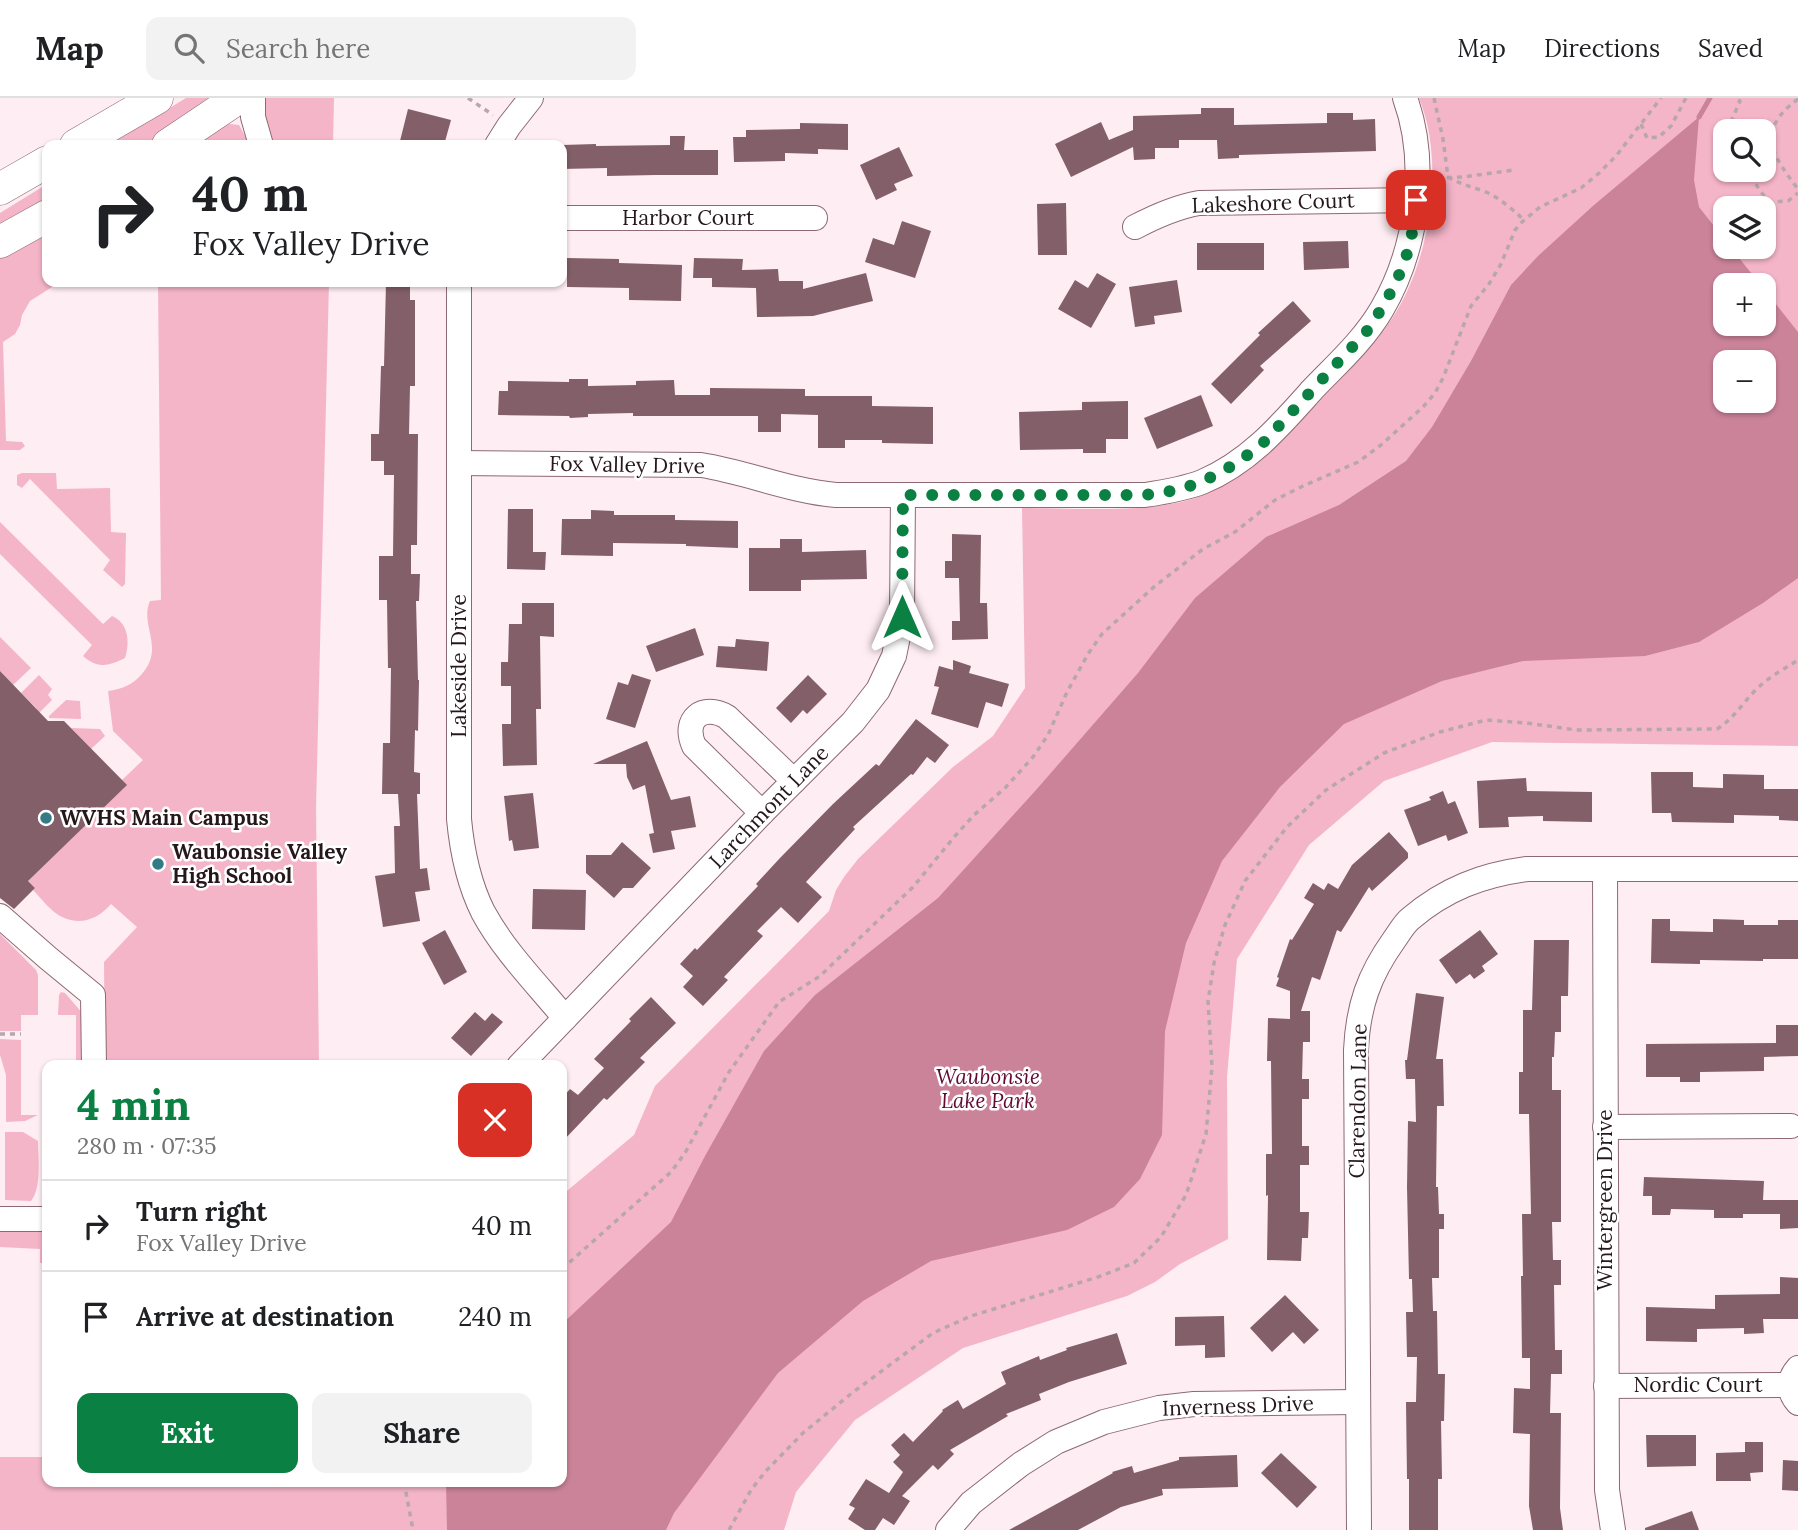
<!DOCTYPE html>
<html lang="en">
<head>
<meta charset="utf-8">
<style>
  :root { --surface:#fff; --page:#f2f2f2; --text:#202124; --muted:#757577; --line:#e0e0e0; --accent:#0b8043 }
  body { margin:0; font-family:Lora,serif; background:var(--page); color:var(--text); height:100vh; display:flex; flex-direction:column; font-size:26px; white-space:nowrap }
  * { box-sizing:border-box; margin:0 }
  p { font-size:23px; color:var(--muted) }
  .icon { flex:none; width:38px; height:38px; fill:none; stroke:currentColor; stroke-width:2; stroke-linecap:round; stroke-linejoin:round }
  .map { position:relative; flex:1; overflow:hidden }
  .drawer { position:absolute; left:42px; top:962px; width:525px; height:427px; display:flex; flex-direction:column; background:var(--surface); border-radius:14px; box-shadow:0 2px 5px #0004 }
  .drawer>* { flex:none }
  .hud { position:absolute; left:42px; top:42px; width:525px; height:147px; border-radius:14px; box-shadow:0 2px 5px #0004; background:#fff; color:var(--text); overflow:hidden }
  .buttons { position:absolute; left:1713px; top:21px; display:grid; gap:14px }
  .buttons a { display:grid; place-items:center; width:63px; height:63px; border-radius:14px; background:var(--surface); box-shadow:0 2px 5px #0004; font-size:35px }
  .pin { position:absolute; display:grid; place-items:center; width:60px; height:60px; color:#fff; margin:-30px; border-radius:14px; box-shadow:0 4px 10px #0006 }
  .me { position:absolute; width:77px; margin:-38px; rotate:0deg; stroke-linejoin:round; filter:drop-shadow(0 0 5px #0008) }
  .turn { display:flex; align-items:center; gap:24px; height:147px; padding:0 35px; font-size:32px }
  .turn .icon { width:91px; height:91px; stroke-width:2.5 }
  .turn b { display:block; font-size:49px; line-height:60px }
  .round { display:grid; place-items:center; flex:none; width:74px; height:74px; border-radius:14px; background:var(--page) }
  .summary { display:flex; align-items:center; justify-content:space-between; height:119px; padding:0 35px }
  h1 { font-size:42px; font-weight:800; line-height:52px; color:var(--accent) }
  .action { display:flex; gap:14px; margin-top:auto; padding:14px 35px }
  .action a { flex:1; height:80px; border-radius:14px; background:var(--accent); color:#fff; font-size:28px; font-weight:800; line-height:80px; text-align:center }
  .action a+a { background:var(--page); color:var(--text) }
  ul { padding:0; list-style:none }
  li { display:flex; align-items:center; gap:21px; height:91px; padding:0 35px; border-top:2px solid var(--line) }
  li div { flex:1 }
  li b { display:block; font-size:26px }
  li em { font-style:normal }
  header { display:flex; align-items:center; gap:42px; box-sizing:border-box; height:98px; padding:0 35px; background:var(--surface); border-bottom:2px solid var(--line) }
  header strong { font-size:33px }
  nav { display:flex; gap:38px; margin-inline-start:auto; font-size:24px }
  .search { width:490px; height:63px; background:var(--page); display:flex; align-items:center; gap:18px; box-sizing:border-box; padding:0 24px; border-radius:14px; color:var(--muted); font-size:26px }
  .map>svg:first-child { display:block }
  .green { fill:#f5b5c8; fill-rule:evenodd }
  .water { fill:#cb839a; fill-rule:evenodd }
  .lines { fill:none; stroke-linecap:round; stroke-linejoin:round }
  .stream { stroke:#cb839a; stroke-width:5 }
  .building { fill:#825f69 }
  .minor-casing { stroke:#8c6973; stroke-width:26 }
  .major-casing { stroke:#8c6973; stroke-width:33 }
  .path { stroke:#b7a7ac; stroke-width:3.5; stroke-dasharray:5 5; stroke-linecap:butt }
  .minor { stroke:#fff; stroke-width:24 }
  .major { stroke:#fff; stroke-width:32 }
  .route { stroke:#0b8043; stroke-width:12; stroke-dasharray:0 21.6 }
  .poi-dot { fill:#347b86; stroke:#fff; stroke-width:2.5 }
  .labels { text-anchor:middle; stroke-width:5; stroke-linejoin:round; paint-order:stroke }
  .street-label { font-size:21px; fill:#25171b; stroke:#fff }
  .poi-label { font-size:21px; font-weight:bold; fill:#25171b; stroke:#fff; text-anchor:start }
  .park-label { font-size:21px; font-style:italic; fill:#610933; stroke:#fff }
</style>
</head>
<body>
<header>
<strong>Map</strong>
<div class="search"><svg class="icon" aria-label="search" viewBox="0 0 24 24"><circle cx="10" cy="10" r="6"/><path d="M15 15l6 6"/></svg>Search here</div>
<nav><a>Map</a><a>Directions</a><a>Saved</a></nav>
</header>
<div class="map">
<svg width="1798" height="1432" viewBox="0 0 1798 1432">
  <rect width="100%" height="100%" fill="#feedf2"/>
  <g class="green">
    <polygon points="186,0 217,0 185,23 145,47 109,47"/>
    <path d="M265 0H334L333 47H274C272 31 258 17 265 0Z"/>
    <path d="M1419 0H1798V648L1492 644 1384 683 1309 747 1237 861 1227 979 1228 1141 1180 1166 1155 1184 1127 1198 963 1250 855 1322 796 1394 784 1432H0V1359H47V1384H562V1097L634 1037 655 988 829 813 836 792 844 779 858 761 953 669 993 638 1025 590 1022 410C1074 410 1158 417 1206 396 1250 376 1279 345 1312 311 1341 281 1370 253 1393 219 1427 167 1441 86 1427 25 1425 17 1422 8 1419 0ZM1726 33H1764V72H1726ZM1726 110H1764V149H1726ZM1726 187H1764V226H1726ZM1726 264H1764V303H1726Z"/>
    <polygon points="230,26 239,27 250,47 189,47 224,27"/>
    <polygon points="47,86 47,104 0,130 0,115"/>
    <polygon points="47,127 47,184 60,184 30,203 22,217 20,227 15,236 3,244 6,343 22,344 25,348 20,352 0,352 0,152"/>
    <path d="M158 184H329L316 710 319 968H105L104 864 137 829 111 806C98 821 81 828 62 819 51 814 41 800 33 792L35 790 28 783 122 682 143 662 113 633 108 593C122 591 132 587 141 577 166 550 139 527 150 503L161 502Z"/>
    <polygon points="22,375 56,375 57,391 110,390 111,434 126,435 125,486 122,489 103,472 110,462 30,381 22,390 17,387 17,377"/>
    <path d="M0 424 103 526 112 518C129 525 130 545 125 560 109 568 97 571 83 558L92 547 0 456Z"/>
    <polygon points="0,539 31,570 13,587 0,573"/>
    <polygon points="39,577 52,591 48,597 52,602 30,624 27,621 37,611 21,595"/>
    <polygon points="66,602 80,603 81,621 49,620 49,618"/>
    <polygon points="71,630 100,631 105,638 91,651"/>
    <polygon points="0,836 36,872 38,877 38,917 21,917 21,933 0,933"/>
    <polygon points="61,894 65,895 84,917 86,968 76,968 76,917 58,917 59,897"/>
    <polygon points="0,941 21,942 21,1017 38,1017 25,1023 6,1024 6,977 0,957"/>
    <path d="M5 1034H23L38 1043C38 1060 42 1090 31 1103L5 1102Z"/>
    <polygon points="0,1133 47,1134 47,1165 40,1165 40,1151 0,1149"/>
  </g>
  <path class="water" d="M1699 19 1694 82 1699 109 1725 142 1726 149H1730L1761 187H1726V226H1764V191L1798 234V480L1763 505 1699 544 1645 558 1523 563 1442 583 1344 626 1280 689 1222 763 1186 845 1165 933 1162 1037 1140 1081 1114 1109 1067 1132 931 1163 863 1203 778 1275 674 1415 666 1432H447L446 1384H562V1226L671 1124 705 1058 764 953 815 897 938 800 1036 692 1138 575 1195 500 1266 439 1339 407 1406 363 1432 329 1471 263 1511 187 1538 158 1594 107ZM1726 264H1764V303H1726Z"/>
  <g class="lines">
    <polyline class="stream" points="1699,19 1710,0"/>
  </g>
  <g class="building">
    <polygon points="1201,10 1234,10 1234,27 1327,25 1327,15 1353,15 1353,22 1375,21 1376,53 1239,57 1239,60 1218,61 1217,42 1179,42 1179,50 1155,50 1155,61 1134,62 1133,49 1071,79 1055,46 1101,24 1109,42 1133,32 1133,18 1201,16"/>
    <polygon points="408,11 451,22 444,47 399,47"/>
    <polygon points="800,25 848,26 848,52 818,51 818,56 785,55 785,63 734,64 733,39 746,39 746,32 800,31"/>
    <polygon points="670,38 685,38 684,52 718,52 718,77 656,77 607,78 607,70 562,71 562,47 596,46 596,48 670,47"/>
    <polygon points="899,49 913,78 894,86 897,92 876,102 860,67"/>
    <polygon points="1066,105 1067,157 1038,157 1037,106"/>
    <polygon points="902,123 931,133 915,180 865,164 873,140 894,147"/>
    <polygon points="1348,143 1349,170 1304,172 1303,144"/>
    <rect x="1197" y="145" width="67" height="27"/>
    <polygon points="567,160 619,161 619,165 682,167 681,203 629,202 629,190 567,189"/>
    <polygon points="694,160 743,161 742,172 778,171 779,183 803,183 803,191 866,175 873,203 813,218 757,219 756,190 712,189 712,180 693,180"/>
    <polygon points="1097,175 1116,186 1091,230 1058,211 1075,182 1088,190"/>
    <polygon points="1177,182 1182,214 1154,218 1155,226 1135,229 1129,189"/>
    <polygon points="386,184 410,184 410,202 415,202 415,288 410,288 409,336 418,336 417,447 411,447 411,476 420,476 419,503 416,503 418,582 419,582 418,633 415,632 414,674 420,675 420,696 417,696 420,771 427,770 430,792 415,794 420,823 383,829 375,778 395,775 394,728 400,728 398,696 382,696 383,645 390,645 391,570 388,570 387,502 379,502 379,458 393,458 394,377 384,377 384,363 371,363 371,336 379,336 381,268 384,268"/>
    <polygon points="1293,203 1311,223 1260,268 1264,272 1231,306 1211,286 1260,237 1258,235"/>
    <polygon points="569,281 588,281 588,288 636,287 636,283 674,282 675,297 710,297 710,290 805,291 805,298 872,298 872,308 933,309 933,346 882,345 882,342 845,342 845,350 818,350 818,317 781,316 781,334 758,334 758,318 633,318 633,315 588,316 588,319 570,320 569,318 498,317 499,293 508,293 508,283 569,284"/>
    <polygon points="1201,297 1213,328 1157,351 1144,320"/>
    <polygon points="1128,303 1128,341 1106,341 1106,355 1083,355 1083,351 1020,352 1019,314 1082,312 1082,304"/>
    <polygon points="508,411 533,411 533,454 546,454 545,472 507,471"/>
    <polygon points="591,412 614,413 614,417 675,417 675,422 738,423 738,450 686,448 686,446 613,445 613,458 561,457 562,421 591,421"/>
    <polygon points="952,436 981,437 980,505 987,505 988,541 952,542 952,523 960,523 959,480 945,480 945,463 952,463"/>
    <polygon points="780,441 802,441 802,454 866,452 867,481 801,482 801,493 749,493 749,450 780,450"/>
    <polygon points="522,505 554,505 554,539 540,538 541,611 536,611 537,667 503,668 502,626 511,626 511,588 501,588 501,564 508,564 509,526 522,526"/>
    <polygon points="695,530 704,557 656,574 646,548"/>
    <polygon points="736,541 769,544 767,573 716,569 718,548 735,549"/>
    <polygon points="953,562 971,568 969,575 1009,586 1002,609 986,604 978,630 931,616 939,589 934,588 939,568 953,572"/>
    <polygon points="0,573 48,623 64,623 127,687 28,783 35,790 14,811 0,800"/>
    <polygon points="632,576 651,582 635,630 606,621 618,584 628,587"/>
    <polygon points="808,577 827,596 807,616 803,612 791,625 776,610"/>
    <polygon points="916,621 949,647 935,665 927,659 913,677 911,676 853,729 855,731 806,784 822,799 798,825 781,809 757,833 763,838 724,879 728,882 703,908 683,889 693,878 680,866 695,850 697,852 758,788 756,786 780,760 833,706 876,666 879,668"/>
    <polygon points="647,643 671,702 690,698 696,729 671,733 675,751 653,755 649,736 654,735 645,687 633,692 627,679 626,666 593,666"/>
    <polygon points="1651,674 1693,674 1693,689 1723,690 1723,676 1764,677 1764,691 1798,691 1798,723 1779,722 1779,718 1734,717 1734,725 1672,724 1671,715 1652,715"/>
    <polygon points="1526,680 1527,693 1592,694 1592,724 1543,723 1543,718 1508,719 1509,729 1479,730 1477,683"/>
    <polygon points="1443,693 1448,706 1455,703 1468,735 1448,743 1446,737 1418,748 1404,712 1431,702 1429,699"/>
    <polygon points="533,695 539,750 514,753 512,742 509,743 504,698"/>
    <polygon points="1389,734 1408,755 1408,760 1372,793 1369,789 1341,834 1337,832 1320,882 1312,879 1301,913 1310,913 1310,944 1303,944 1302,981 1309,981 1309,1001 1302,1001 1302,1048 1309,1048 1309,1067 1300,1067 1300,1114 1309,1114 1308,1140 1302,1140 1301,1163 1267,1162 1268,1097 1266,1098 1266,1056 1272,1056 1271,963 1267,963 1268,920 1290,921 1290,893 1276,888 1279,880 1277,879 1290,841 1292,842 1314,806 1304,800 1313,785 1324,792 1328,785 1338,791 1352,767"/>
    <polygon points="622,744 651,770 633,790 623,790 614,800 586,775 586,757 611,757"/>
    <polygon points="533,791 586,792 585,832 532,831"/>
    <polygon points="1652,821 1670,821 1670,833 1713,834 1713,821 1744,822 1744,827 1778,827 1778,822 1798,822 1798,861 1763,861 1763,863 1700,862 1700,866 1651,865"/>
    <polygon points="445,832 467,874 444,887 422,845"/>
    <polygon points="1480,832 1498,856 1482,868 1485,873 1474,881 1470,876 1456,886 1439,862"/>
    <polygon points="1534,842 1569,842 1568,898 1561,898 1561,934 1555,934 1554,959 1552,959 1552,992 1561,992 1561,1124 1552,1124 1553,1162 1561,1162 1561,1187 1554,1187 1555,1252 1562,1252 1562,1276 1551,1276 1550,1315 1561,1315 1560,1410 1563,1432 1533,1432 1529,1408 1530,1336 1513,1335 1514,1290 1530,1291 1530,1260 1522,1260 1521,1178 1523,1178 1522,1116 1531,1116 1529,1016 1519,1016 1519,974 1523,974 1523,912 1532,912"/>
    <polygon points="1416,895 1444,899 1436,961 1443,961 1444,1008 1437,1008 1436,1089 1438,1089 1439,1116 1444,1116 1444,1131 1439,1131 1439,1180 1432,1180 1433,1213 1437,1213 1438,1276 1445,1276 1444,1323 1441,1323 1442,1381 1438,1381 1438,1432 1409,1432 1409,1381 1407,1381 1406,1304 1416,1304 1417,1259 1407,1259 1406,1214 1413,1214 1412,1181 1409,1181 1407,1089 1408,1023 1416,1024 1415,981 1406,981 1405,962 1407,962"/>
    <polygon points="651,899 676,925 640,960 645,964 607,1002 604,1000 562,1044 562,1000 570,991 578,997 604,970 594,961 631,923 629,921"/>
    <polygon points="475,914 485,923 492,915 503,924 471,958 451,940"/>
    <polygon points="1776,927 1798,927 1798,958 1764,959 1764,973 1700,974 1700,984 1680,984 1680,979 1646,979 1646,946 1776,945"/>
    <polygon points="1644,1079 1764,1083 1763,1102 1798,1102 1798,1130 1780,1131 1780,1116 1743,1116 1743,1120 1714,1120 1714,1112 1671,1111 1670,1117 1652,1117 1652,1098 1643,1098"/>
    <polygon points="1780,1179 1798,1180 1798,1221 1763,1221 1764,1235 1744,1236 1744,1230 1697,1231 1697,1244 1646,1243 1646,1209 1715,1211 1715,1197 1780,1196"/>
    <polygon points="1285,1197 1319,1232 1304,1246 1293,1234 1272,1254 1250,1230"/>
    <polygon points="1224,1218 1225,1259 1205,1260 1205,1247 1175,1248 1175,1219"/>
    <polygon points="1117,1235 1127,1266 1069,1284 1039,1296 1041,1302 1006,1316 1008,1318 950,1352 954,1356 938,1372 933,1367 902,1398 910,1403 894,1427 883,1420 875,1432 865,1432 848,1421 855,1410 849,1407 866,1381 889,1395 903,1374 893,1364 900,1357 891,1347 904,1335 913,1344 943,1313 942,1312 958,1302 963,1311 1006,1286 1001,1274 1039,1258 1040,1262 1067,1252 1066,1250"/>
    <polygon points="1646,1337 1696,1337 1696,1368 1647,1369"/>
    <polygon points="1745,1344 1763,1344 1763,1374 1750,1375 1751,1383 1716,1383 1716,1355 1745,1354"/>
    <polygon points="1281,1355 1317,1389 1297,1410 1261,1375"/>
    <polygon points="1237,1357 1238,1389 1162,1391 1163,1397 1121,1409 1078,1432 1009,1432 1113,1375 1112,1374 1132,1368 1134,1375 1179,1362 1179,1359"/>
    <polygon points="1783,1362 1798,1363 1798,1393 1782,1392"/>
    <polygon points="1692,1413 1699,1432 1645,1432 1645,1430"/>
  </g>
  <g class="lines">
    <defs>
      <g id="minor">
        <polyline points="253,0 253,19 261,47"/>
        <polyline points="497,47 509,28 531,0"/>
        <polyline points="562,120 815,120"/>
        <path d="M1135 129C1156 118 1176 109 1199 105L1416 102"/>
        <path d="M459 184V721C462 753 468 784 483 814 504 853 537 886 565 920"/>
        <path d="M459 365 701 367C746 374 790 393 836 397H1145C1165 394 1184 391 1202 384 1248 365 1280 328 1312 292 1336 267 1364 242 1382 211 1417 151 1429 66 1405 0"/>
        <path d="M762 715 694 648C682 621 703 605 727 619L794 683"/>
        <polyline points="1605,771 1607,1392 1613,1432"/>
        <polyline points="0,818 48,860 93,897 94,968"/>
        <polyline points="519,968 762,715 853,624 878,592 894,558 902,519 903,397"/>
        <polyline points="1605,1029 1791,1028"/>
        <polyline points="0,1121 47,1121"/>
        <path d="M1798 1270C1788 1281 1788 1294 1798 1305"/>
        <polyline points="1606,1288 1790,1287"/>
        <polyline points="948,1432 971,1405 1021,1366 1056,1344 1104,1324 1159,1310 1194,1306 1357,1304"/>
        <path d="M1359 1432 1356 952C1358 908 1369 877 1394 842 1399 835 1404 826 1410 821 1445 791 1482 777 1527 771H1798"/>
      </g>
      <g id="major">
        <polyline points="76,47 157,0"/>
        <polyline points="168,47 238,0"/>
        <polyline points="0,91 47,64"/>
        <polyline points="0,144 47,118"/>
      </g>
    </defs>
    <use href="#minor" class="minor-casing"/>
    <use href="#major" class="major-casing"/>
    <g class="path">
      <polyline points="468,0 493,17"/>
      <path d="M1434 0 1443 41 1448 79C1462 87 1473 89 1486 94 1500 100 1513 112 1524 122"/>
      <path d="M1798 1C1756 32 1771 56 1798 91"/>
      <polyline points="1641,26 1647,40 1659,39 1671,28 1686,0"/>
      <polyline points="1727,33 1740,3 1734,0"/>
      <polyline points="1726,52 1723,63 1726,67"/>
      <path d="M1742 72C1757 80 1756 94 1772 104L1788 103 1798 95"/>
      <polyline points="1437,80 1463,79 1514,72"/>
      <polyline points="0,936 21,936"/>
      <polyline points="562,1171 671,1074 685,1055 729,974 779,904 820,878 913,789 955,738 974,717 1005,690 1033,659 1048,637 1067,594 1088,556 1102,536 1155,488 1203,451 1235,434 1275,402 1303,388 1358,364 1381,347 1423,309 1435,295 1443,280 1471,208 1489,186 1501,166 1515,132 1522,124 1540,109 1581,90 1598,76 1616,58 1661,0"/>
      <polyline points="404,1384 413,1432"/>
      <path d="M729 1432 751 1392 765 1374 803 1335 852 1295 933 1235 971 1218 1098 1179 1134 1165 1161 1139 1186 1097 1206 1036 1212 969 1208 903 1214 865 1225 827 1245 783 1287 729 1326 692 1384 655 1440 634 1486 622 1527 625 1576 632 1717 631C1735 620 1745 601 1761 587 1772 577 1786 570 1798 562"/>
    </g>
    <use href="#minor" class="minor"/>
    <use href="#major" class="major"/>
  </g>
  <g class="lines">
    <path class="route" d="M902 519 903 397H1145L1177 392 1202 384 1237 365 1263 345 1367 233C1387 204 1406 170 1412 135 1414 124 1415 113 1416 102"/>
  </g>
  <g class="poi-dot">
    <circle cx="46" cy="720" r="7"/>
    <circle cx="158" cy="766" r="7"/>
  </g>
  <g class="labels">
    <g class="street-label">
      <text transform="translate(1273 105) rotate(-2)" y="7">Lakeshore Court</text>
      <text x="688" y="127">Harbor Court</text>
      <text transform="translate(627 367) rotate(1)" y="7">Fox Valley Drive</text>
      <text transform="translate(459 568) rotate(-90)" y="7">Lakeside Drive</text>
      <text transform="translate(769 709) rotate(-46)" y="7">Larchmont Lane</text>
      <text transform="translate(1358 1003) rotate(-89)" y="7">Clarendon Lane</text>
      <text transform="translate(1605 1102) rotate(-90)" y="7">Wintergreen Drive</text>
      <text x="1698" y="1294">Nordic Court</text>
      <text transform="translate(1238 1308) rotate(-2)" y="7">Inverness Drive</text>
    </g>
    <g class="poi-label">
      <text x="60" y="727">WVHS Main Campus</text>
      <text x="172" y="761">Waubonsie Valley<tspan x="172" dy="24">High School</tspan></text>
    </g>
    <g class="park-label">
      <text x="988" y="986">Waubonsie<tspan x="988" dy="24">Lake Park</tspan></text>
    </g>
  </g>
</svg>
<div class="buttons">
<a><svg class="icon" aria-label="search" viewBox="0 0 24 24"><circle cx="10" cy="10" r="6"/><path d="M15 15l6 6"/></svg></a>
<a><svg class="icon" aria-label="layers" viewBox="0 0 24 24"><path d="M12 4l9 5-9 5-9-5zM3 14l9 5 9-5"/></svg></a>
<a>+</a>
<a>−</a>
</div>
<div class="pin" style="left:1416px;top:102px;background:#d93025"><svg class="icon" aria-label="arrive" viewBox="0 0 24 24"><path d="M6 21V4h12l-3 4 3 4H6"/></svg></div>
<svg class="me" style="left:902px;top:519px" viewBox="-20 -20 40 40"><path d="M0-17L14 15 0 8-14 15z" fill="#0b8043" stroke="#fff" stroke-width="4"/></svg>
<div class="hud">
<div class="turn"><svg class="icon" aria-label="right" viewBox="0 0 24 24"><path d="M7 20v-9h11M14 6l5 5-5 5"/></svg><div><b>40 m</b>Fox Valley Drive</div></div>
</div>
<section class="drawer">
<div class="summary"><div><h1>4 min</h1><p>280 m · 07:35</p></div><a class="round" style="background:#d93025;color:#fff"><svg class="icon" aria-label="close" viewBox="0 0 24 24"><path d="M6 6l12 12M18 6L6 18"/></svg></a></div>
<ul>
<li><svg class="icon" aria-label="right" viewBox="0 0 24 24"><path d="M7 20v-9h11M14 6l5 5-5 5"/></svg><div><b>Turn right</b><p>Fox Valley Drive</p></div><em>40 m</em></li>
<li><svg class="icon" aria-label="arrive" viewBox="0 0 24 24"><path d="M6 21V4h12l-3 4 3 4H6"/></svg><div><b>Arrive at destination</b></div><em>240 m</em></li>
</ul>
<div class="action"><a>Exit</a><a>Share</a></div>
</section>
</div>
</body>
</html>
